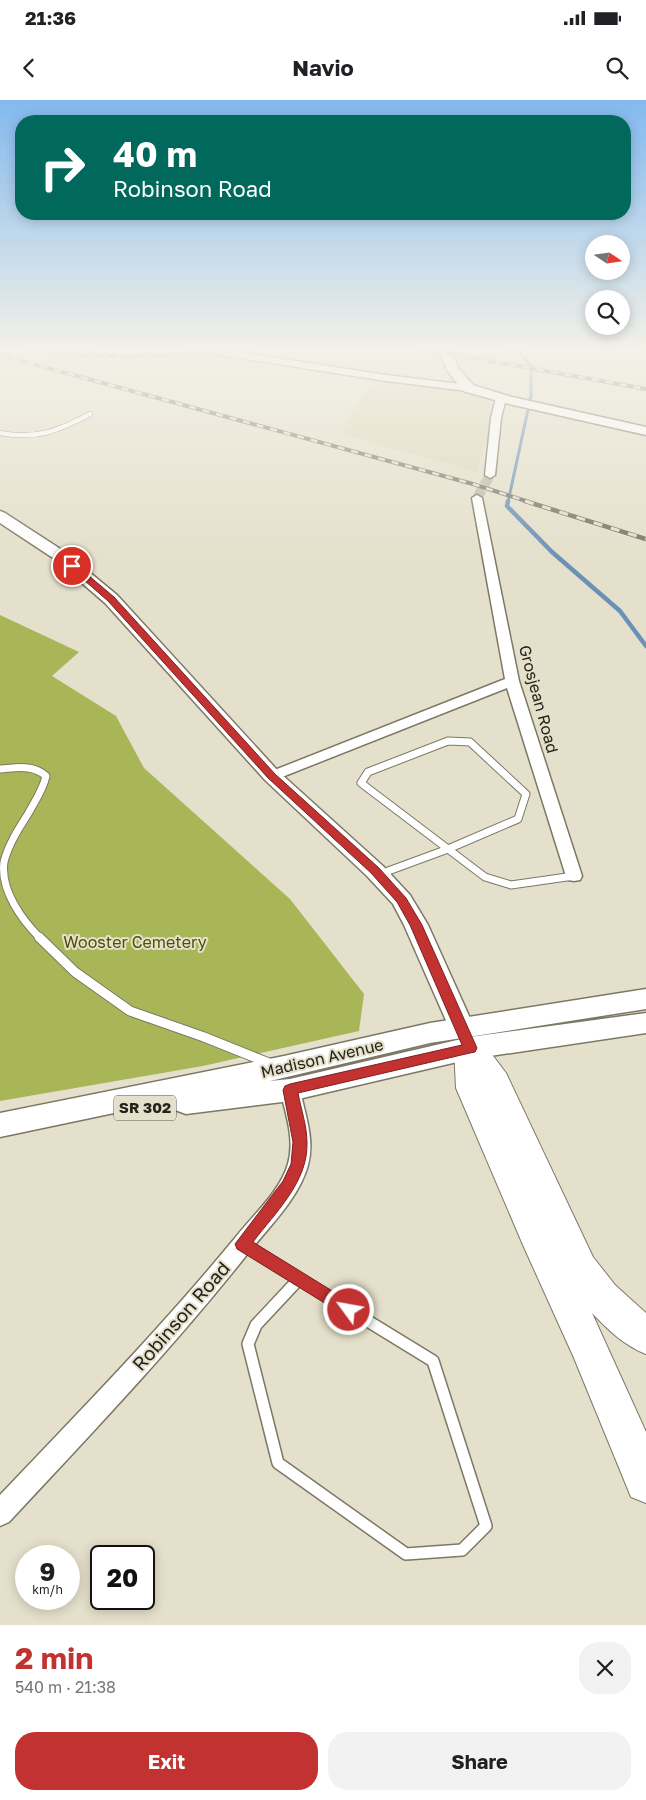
<!DOCTYPE html>
<html lang="en">
<head>
<meta charset="utf-8">
<style>
  :root { --surface:#fff; --page:#f2f2f2; --text:#202124; --muted:#757577; --accent:#c13231 }
  body { margin:0; font-family:"Golos Text",sans-serif; background:var(--page); color:var(--text); height:100vh; display:flex; flex-direction:column; font-size:19px; white-space:nowrap }
  * { box-sizing:border-box; margin:0 }
  p { font-size:16px; color:var(--muted) }
  .icon { flex:none; width:28px; height:28px; fill:none; stroke:currentColor; stroke-width:2; stroke-linecap:round; stroke-linejoin:round }
  .map { position:relative; height:1525px; overflow:hidden }
  .sheet { display:flex; flex-direction:column; background:var(--surface); flex:1 }
  .sheet>* { flex:none }
  .banner { position:absolute; left:15px; top:15px; width:616px; height:105px; border-radius:20px; box-shadow:0 2px 12px #0003; background:#00695c; color:#fff; overflow:hidden }
  .needle { width:32px; rotate:103deg }
  .controls { position:absolute; left:585px; top:135px; display:grid; gap:10px }
  .controls a { display:grid; place-items:center; width:45px; height:45px; border-radius:50%; background:var(--surface); box-shadow:0 2px 12px #0003; font-size:25px }
  .speed { position:absolute; left:15px; top:1445px; display:flex; gap:10px; font-size:25px; font-weight:700; text-align:center }
  .speed>* { display:grid; place-content:center; width:65px; height:65px; border-radius:50%; background:var(--surface); box-shadow:0 2px 12px #0003; line-height:1 }
  .speed small { font-size:12px; font-weight:400 }
  .speed .limit { border:2px solid #111; border-radius:8px; background:#fff; color:#111 }
  .pin { position:absolute; display:grid; place-items:center; width:42px; height:42px; color:#fff; margin:-21px; border:2px solid #fff; border-radius:50%; box-shadow:0 1px 5px #0007 }
  .me { position:absolute; width:55px; margin:-28px; rotate:302deg; stroke-linejoin:round; filter:drop-shadow(0 0 4px #0008) }
  .turn { display:flex; align-items:center; gap:18px; height:105px; padding:0 15px; font-size:22px }
  .turn .icon { width:65px; height:65px; stroke-width:2.5 }
  .turn b { display:block; font-size:35px; line-height:42px }
  .round { display:grid; place-items:center; flex:none; width:52px; height:52px; border-radius:20px; background:var(--page) }
  .head { display:flex; align-items:center; justify-content:space-between; height:85px; padding:0 15px }
  h1 { font-size:30px; font-weight:700; line-height:38px; color:var(--accent) }
  .primary-button { display:flex; gap:10px; margin-top:auto; padding:10px 15px }
  .primary-button a { flex:1; height:58px; border-radius:20px; background:var(--accent); color:#fff; font-size:20px; font-weight:700; line-height:58px; text-align:center }
  .primary-button a+a { background:var(--page); color:var(--text) }
  .status { display:flex; justify-content:space-between; align-items:center; height:35px; padding:0 25px; background:var(--surface); direction:ltr }
  .status svg { height:14px; fill:currentColor }
  header { display:flex; justify-content:space-between; align-items:center; height:65px; padding:0 15px; background:var(--surface); font-size:22px; font-weight:700 }
  .map>svg:first-child { display:block }
  .built { fill:#ded8bb }
  .green { fill:#a9b658 }
  .lines { fill:none; stroke-linecap:round; stroke-linejoin:round }
  .stream-far1 { stroke:#6b91b7; stroke-width:3 }
  .stream { stroke:#6b91b7; stroke-width:4.5 }
  .street-tunnel { stroke:#bebaa8; stroke-width:10; stroke-dasharray:10 5; stroke-linecap:butt }
  .lane-far3-casing { stroke:#7c7865; stroke-width:5.5 }
  .lane-far2-casing { stroke:#7c7865; stroke-width:9 }
  .lane-far1-casing { stroke:#7c7865; stroke-width:11 }
  .lane-casing { stroke:#7c7865; stroke-width:14 }
  .street-casing { stroke:#7c7865; stroke-width:3 }
  .secondary-casing { stroke:#7c7865; stroke-width:3 }
  .primary-casing { stroke:#7c7865; stroke-width:3 }
  .highway-casing { stroke:#7c7865; stroke-width:2 }
  .lane-far3 { stroke:#fff; stroke-width:4.5 }
  .lane-far2 { stroke:#fff; stroke-width:7 }
  .lane-far1 { stroke:#fff; stroke-width:9 }
  .lane { stroke:#fff; stroke-width:11 }
  .street { fill:#fff; fill-rule:evenodd }
  .secondary { fill:#fff; fill-rule:evenodd }
  .primary { fill:#fff; fill-rule:evenodd }
  .highway { fill:#fff; fill-rule:evenodd }
  .rail-far1-casing { stroke:#787567; stroke-width:4 }
  .rail-casing { stroke:#787567; stroke-width:4.5 }
  .rail-far1 { stroke:#e5e0cb; stroke-width:2.5; stroke-dasharray:7; stroke-linecap:butt }
  .rail { stroke:#e5e0cb; stroke-width:3; stroke-dasharray:9; stroke-linecap:butt }
  .route { fill:#c13231; stroke:#7d2020 }
  .labels { text-anchor:middle; stroke-width:4; stroke-linejoin:round; paint-order:stroke }
  .shield { fill:#e5e0cb; stroke:#5e5b4f; stroke-width:1 }
  .shield-label { font-size:15px; font-weight:bold; fill:#24221a }
  .street-label { font-size:16px; fill:#24221a; stroke:#e5e0cb }
  .park-label { font-size:16px; fill:#4a5204; stroke:#e5e0cb }
  .near-street-label { font-size:19px; fill:#24221a; stroke:#e5e0cb }
</style>
</head>
<body>
<div class="status"><b>21:36</b><svg viewBox="0 0 49 12"><path d="M0 12V9h3v3zM5 12V6h3v6zM10 12V3h3v9zM15 12V0h3v12zM26 1h20v11H26zM47 4h2v5h-2z"/></svg></div>
<header><svg class="icon" aria-label="back" viewBox="0 0 24 24"><path d="M15 5l-7 7 7 7"/></svg>Navio<svg class="icon" aria-label="search" viewBox="0 0 24 24"><circle cx="10" cy="10" r="6"/><path d="M15 15l6 6"/></svg></header>
<div class="map">
<svg width="646" height="1525" viewBox="0 0 646 1525">
  <rect width="100%" height="100%" fill="#e5e0cb"/>
  <polygon class="built" points="382,279 455,291 485,299 494,304 496,311 477,372 341,334 359,301 375,281"/>
  <polygon class="green" points="0,515 79,552 52,576 116,616 144,668 290,799 364,894 359,931 203,966 0,1001"/>
  <g class="lines">
    <polyline class="stream-far1" points="508,402 531,296 531,266 515,247"/>
    <polyline class="stream" points="508,401 507,406 552,452 620,511 646,546"/>
    <polyline class="street-tunnel" points="477,398 490,375"/>
    <defs>
      <path id="lane-far3" d="M0 333C36 340 58 331 90 314"/>
      <g id="lane-far2">
        <polygon points="448,641 470,642 526,694 518,719 448,749 361,683 368,672"/>
        <path d="M0 669C16 668 33 664 46 676 43 690 35 701 28 714 19 728 8 745 4 762 0 790 22 820 40 838"/>
        <polyline points="448,749 485,777 511,785 574,776"/>
        <polyline points="380,774 448,749"/>
      </g>
      <polyline id="lane-far1" points="39,837 75,872 130,911 204,937 269,963"/>
      <polyline id="lane" points="244,1145 433,1261 486,1426 462,1450 406,1454 278,1363 248,1244 256,1225 299,1179"/>
      <g id="street">
        <polygon points="75,247 205,247 386,275 468,285 473,288 468,291 386,281 201,252 120,254 79,250"/>
        <polygon points="501,295 506,298 501,318 495,375 490,378 485,375 491,318 496,298"/>
        <polygon points="477,395 482,398 519,581 582,776 580,780 574,781 568,780 566,776 507,588 277,679 267,679 265,676 267,673 505,579 472,398"/>
        <path d="M290 983 297 985 300 990C305 1014 315 1040 308 1065 299 1098 270 1126 249 1152 174 1247 91 1334 9 1422L0 1426V1395C80 1311 161 1228 235 1138 252 1116 280 1092 288 1064 295 1040 286 1014 280 990L283 985Z"/>
      </g>
      <g id="secondary">
        <polygon points="437,247 449,247 459,269 473,285 512,297 646,327 646,335 509,304 463,291 447,270"/>
        <polygon points="0,411 5,413 65,452 117,495 279,672 383,766 410,795 428,825 474,927 470,934 461,936 452,934 404,825 393,804 367,776 265,680 105,503 53,458 0,423"/>
      </g>
      <polygon id="primary" points="646,889 646,909 430,943 270,981 290,979 470,937 646,913 646,933 470,959 290,1001 186,1014 175,1010 171,1001 0,1037 0,1013 284,956 430,923"/>
      <path id="highway" d="M470 936 481 940 506 973 593 1157 615 1185 646 1213V1254C625 1246 608 1230 592 1213L646 1332V1403L631 1397 574 1258 523 1145 456 988 454 948 459 940Z"/>
    </defs>
    <use href="#lane-far3" class="lane-far3-casing"/>
    <use href="#lane-far2" class="lane-far2-casing"/>
    <use href="#lane-far1" class="lane-far1-casing"/>
    <use href="#lane" class="lane-casing"/>
    <use href="#street" class="street-casing"/>
    <use href="#secondary" class="secondary-casing"/>
    <use href="#primary" class="primary-casing"/>
    <use href="#highway" class="highway-casing"/>
    <use href="#lane-far3" class="lane-far3"/>
    <use href="#lane-far2" class="lane-far2"/>
    <use href="#lane-far1" class="lane-far1"/>
    <use href="#lane" class="lane"/>
    <use href="#street" class="street"/>
    <use href="#secondary" class="secondary"/>
    <use href="#primary" class="primary"/>
    <use href="#highway" class="highway"/>
    <defs>
      <g id="rail-far1">
        <path d="M18 247C94 261 169 257 245 247"/>
        <polyline points="413,247 646,289"/>
        <polyline points="0,255 473,384 529,402"/>
      </g>
      <polyline id="rail" points="525,401 646,439"/>
    </defs>
    <use href="#rail-far1" class="rail-far1-casing"/>
    <use href="#rail" class="rail-casing"/>
    <use href="#rail-far1" class="rail-far1"/>
    <use href="#rail" class="rail"/>
  </g>
  <linearGradient id="sky" x2="0" y2="1"><stop stop-color="#82b9ef"/><stop offset="0.54" stop-color="#f3f1e8"/><stop offset="1" stop-color="#f3f1e8" stop-opacity="0"/></linearGradient>
  <rect width="646" height="461" fill="url(#sky)"/>
  <path class="route" d="M69 464H75L114 497 275 674 379 768 406 798 422 825 477 948 475 952 470 953 298 993C301 1009 307 1026 307 1043 308 1082 275 1113 253 1142L355 1205 357 1210 355 1215 349 1217 344 1215 237 1149 235 1144 283 1081 291 1064 293 1042 283 990 285 986 290 984 462 945 410 825 397 802 371 773 268 678 108 501 69 467Z"/>
  <g class="labels">
    <rect class="shield" x="114" y="995.5" width="62" height="25" rx="4"/>
    <g class="shield-label">
      <text x="145" y="1013">SR 302</text>
    </g>
    <g class="street-label">
      <text transform="translate(539 599) rotate(75)" y="6">Grosjean Road</text>
      <text transform="translate(322 958) rotate(-13)" y="6">Madison Avenue</text>
    </g>
    <g class="park-label">
      <text x="135" y="848">Wooster Cemetery</text>
    </g>
    <g class="near-street-label">
      <text transform="translate(181 1216) rotate(-49)" y="7">Robinson Road</text>
    </g>
  </g>
</svg>
<div class="controls">
<a><svg class="needle" viewBox="-14 -14 28 28"><path d="M0-13l5 13h-10z" fill="#e53935"/><path d="M0 13l5-13h-10z" fill="#757577"/></svg></a>
<a><svg class="icon" aria-label="search" viewBox="0 0 24 24"><circle cx="10" cy="10" r="6"/><path d="M15 15l6 6"/></svg></a>
</div>
<div class="speed"><div>9<small>km/h</small></div><div class="limit">20</div></div>
<div class="pin" style="left:72px;top:466px;background:#d93025"><svg class="icon" aria-label="arrive" viewBox="0 0 24 24"><path d="M6 21V4h12l-3 4 3 4H6"/></svg></div>
<svg class="me" style="left:349px;top:1210px" viewBox="-20 -20 40 40"><circle r="17" fill="#c13231" stroke="#fff" stroke-width="3"/><path d="M0-11L8 9 0 5-8 9z" fill="#fff"/></svg>
<div class="banner">
<div class="turn"><svg class="icon" aria-label="right" viewBox="0 0 24 24"><path d="M7 20v-9h11M14 6l5 5-5 5"/></svg><div><b>40 m</b>Robinson Road</div></div>
</div>
</div>
<section class="sheet">
<div class="head"><div><h1>2 min</h1><p>540 m · 21:38</p></div><a class="round"><svg class="icon" aria-label="close" viewBox="0 0 24 24"><path d="M6 6l12 12M18 6L6 18"/></svg></a></div>
<div class="primary-button"><a>Exit</a><a>Share</a></div>
</section>
</body>
</html>
